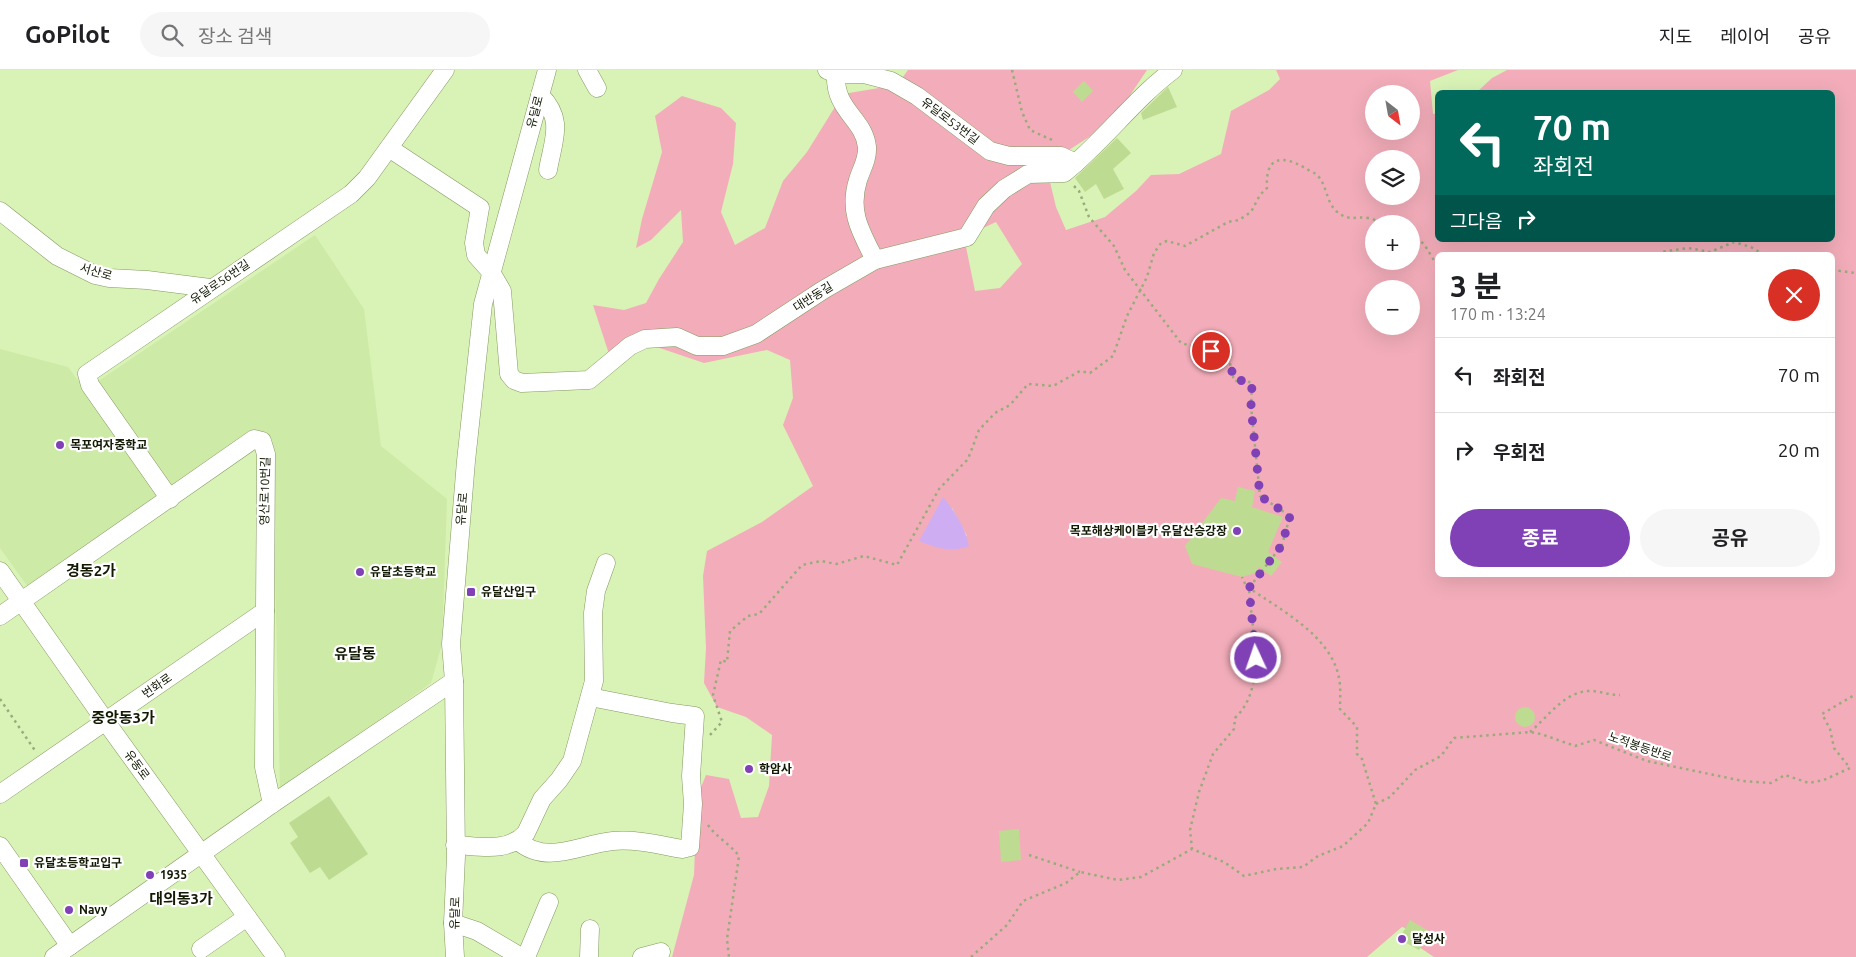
<!DOCTYPE html>
<html lang="ko">
<head>
<meta charset="utf-8">
<style>
  :root { --surface:#fff; --page:#f6f6f6; --text:#202124; --muted:#757577; --line:#e0e0e0; --accent:#8141b6 }
  body { margin:0; font-family:Ubuntu,"Noto Sans KR",sans-serif; background:var(--page); color:var(--text); height:100vh; display:flex; flex-direction:column; font-size:19px; white-space:nowrap }
  * { box-sizing:border-box; margin:0 }
  p { font-size:16px; color:var(--muted) }
  .icon { flex:none; width:28px; height:28px; fill:none; stroke:currentColor; stroke-width:2; stroke-linecap:round; stroke-linejoin:round }
  .map { position:relative; flex:1; overflow:hidden }
  .sheet { position:absolute; left:1435px; top:182px; width:400px; height:325px; display:flex; flex-direction:column; background:var(--surface); border-radius:8px; box-shadow:0 5px 20px #0002 }
  .sheet>* { flex:none }
  .top-card { position:absolute; left:1435px; top:20px; width:400px; height:152px; border-radius:8px; box-shadow:0 5px 20px #0002; background:#00695c; color:#fff; overflow:hidden }
  .needle { width:32px; rotate:149deg }
  .tools { position:absolute; left:1365px; top:15px; display:grid; gap:10px }
  .tools a { display:grid; place-items:center; width:55px; height:55px; border-radius:50%; background:var(--surface); box-shadow:0 5px 20px #0002; font-size:25px }
  .pin { position:absolute; display:grid; place-items:center; width:42px; height:42px; color:#fff; margin:-21px; border:2px solid #fff; border-radius:50%; box-shadow:0 1px 5px #0007 }
  .me { position:absolute; width:55px; margin:-28px; rotate:357deg; stroke-linejoin:round; filter:drop-shadow(0 0 4px #0008) }
  .turn { display:flex; align-items:center; gap:18px; height:105px; padding:0 15px; font-size:22px }
  .turn .icon { width:65px; height:65px; stroke-width:2.5 }
  .turn b { display:block; font-size:35px; line-height:42px }
  .then { display:flex; align-items:center; height:48px; padding:0 15px; background:#0003; gap:10px; font-size:19px }
  .round { display:grid; place-items:center; flex:none; width:52px; height:52px; border-radius:26px; background:var(--page) }
  .headline { display:flex; align-items:center; justify-content:space-between; height:85px; padding:0 15px }
  h1 { font-size:30px; font-weight:700; line-height:38px }
  .button { display:flex; gap:10px; margin-top:auto; padding:10px 15px }
  .button a { flex:1; height:58px; border-radius:30px; background:var(--accent); color:#fff; font-size:20px; font-weight:700; line-height:58px; text-align:center }
  .button a+a { background:var(--page); color:var(--text) }
  ul { padding:0; list-style:none }
  li { display:flex; align-items:center; gap:15px; height:75px; padding:0 15px; border-top:1px solid var(--line) }
  li div { flex:1 }
  li b { display:block; font-size:19px }
  li em { font-style:normal }
  header { display:flex; align-items:center; gap:30px; box-sizing:border-box; height:70px; padding:0 25px; background:var(--surface); border-bottom:1px solid var(--line) }
  header strong { font-size:24px }
  nav { display:flex; gap:28px; margin-inline-start:auto; font-size:18px }
  .search { width:350px; height:45px; background:var(--page); display:flex; align-items:center; gap:12px; box-sizing:border-box; padding:0 18px; border-radius:28px; color:var(--muted); font-size:19px }
  .map>svg:first-child { display:block }
  .built { fill:#ceeaa7 }
  .green { fill:#f3adba; fill-rule:evenodd }
  .water { fill:#cfadf2 }
  .building { fill:#bedb92 }
  .lines { fill:none; stroke-linecap:round; stroke-linejoin:round }
  .minor-casing { stroke:#839a61; stroke-width:19 }
  .path { stroke:#98ab7b; stroke-width:2.5; stroke-dasharray:2.5 4; stroke-linecap:butt }
  .minor { stroke:#fff; stroke-width:18 }
  .route { stroke:#8141b6; stroke-width:9; stroke-dasharray:0 16.2 }
  .poi-dot { fill:#8141b6; stroke:#fff; stroke-width:2 }
  .labels { text-anchor:middle; stroke-width:4.5; stroke-linejoin:round; paint-order:stroke }
  .street-label { font-size:12px; fill:#121a04; stroke:#fff }
  .poi-label { font-size:12px; font-weight:bold; fill:#121a04; stroke:#fff; text-anchor:start }
  .quarter-label { font-size:15px; font-weight:bold; fill:#121a04; stroke:#fff }
</style>
</head>
<body>
<header>
<strong>GoPilot</strong>
<div class="search"><svg class="icon" aria-label="search" viewBox="0 0 24 24"><circle cx="10" cy="10" r="6"/><path d="M15 15l6 6"/></svg>장소 검색</div>
<nav><a>지도</a><a>레이어</a><a>공유</a></nav>
</header>
<div class="map">
<svg width="1856" height="887" viewBox="0 0 1856 887">
  <rect width="100%" height="100%" fill="#d9f2b6"/>
  <polygon class="built" points="315,165 364,239 381,376 447,429 442,574 431,613 297,710 280,718 272,369 267,364 249,361 156,429 28,517 0,478 0,279 68,297 85,320"/>
  <path class="green" d="M908 0H1147L1112 52 1046 95 1056 137 1066 160 1105 147 1136 121 1151 105 1179 104 1221 84 1231 41 1269 20 1280 9 1276 0H1458L1430 11 1433 44 1438 43V170H1832V22H1477L1492 8 1507 0H1856V887H1434L1419 877 1415 862 1402 857 1367 887H672L694 805 697 727 706 705 729 709 741 748 758 747 769 716 772 665 746 647 717 637 704 613 706 578 703 506 707 481 762 452 813 416 783 355 793 328 790 290 767 280 704 293 645 273 610 287 593 235 624 240 646 233 659 209 683 172 681 140 651 170 636 178 642 149 662 82 655 46 682 26 721 38 736 53 733 94 721 142 735 175 765 158 783 111 807 82 843 24 897 15ZM1374 24H1411V61H1374ZM1374 89H1411V126H1374ZM996 152 1022 194 1000 218 975 221 964 167ZM1374 154H1411V191H1374ZM1438 185H1832V505H1438ZM1374 219H1411V256H1374ZM952 438 967 466 920 471Z"/>
  <path class="water" d="M943 427C954 440 966 459 969 476 951 483 937 478 919 471Z"/>
  <g class="building">
    <polygon points="1084,11 1093,21 1082,32 1073,22"/>
    <polygon points="1168,17 1177,37 1143,50 1141,43"/>
    <polygon points="1117,68 1131,83 1113,99 1124,119 1104,129 1096,114 1085,122 1075,108"/>
    <polygon points="1238,417 1255,421 1252,437 1283,447 1268,482 1282,492 1271,506 1259,497 1255,503 1242,507 1192,494 1185,476 1221,428 1235,431"/>
    <circle cx="1525" cy="647" r="10"/>
    <polygon points="329,726 368,784 329,810 320,797 310,803 290,773 298,767 289,753"/>
    <polygon points="1019,759 1021,790 1001,792 999,761"/>
    <polygon points="1410,850 1430,862 1419,880 1399,869"/>
  </g>
  <g class="lines">
    <defs>
      <g id="minor">
        <polyline points="587,0 597,18"/>
        <polyline points="827,0 836,4 864,4 891,11 917,26 990,81 1009,86 1061,86 1076,93"/>
        <path d="M836 4C834 41 864 48 867 77 868 89 861 100 858 110 848 142 861 162 875 190"/>
        <path d="M540 25C565 50 553 70 548 100"/>
        <path d="M389 78 480 138 474 173 476 185 491 202 502 221 509 304 514 310 522 313 589 310 630 276 645 269 677 267 697 276H723L756 264 823 220 875 190 967 167 986 136 1004 119 1028 104 1064 103C1103 72 1133 30 1173 0"/>
        <polyline points="0,141 57,186 95,205 109,208 147,210 210,218"/>
        <polyline points="170,429 90,315 87,304 351,124 367,108 445,0"/>
        <polyline points="0,501 106,652 276,887"/>
        <polyline points="0,546 254,369 262,371 266,384 264,697 272,734"/>
        <polyline points="0,724 265,541"/>
        <path d="M518 771C547 796 580 774 613 771 636 769 660 775 682 779L690 777 693 734 691 706 695 646 672 643 590 627"/>
        <path d="M455 775C480 776 508 783 526 763L542 729 559 710 572 691 594 611 593 543 596 521 606 493"/>
        <polyline points="0,776 70,876"/>
        <polyline points="453,853 477,861 521,887"/>
        <polyline points="201,879 247,847"/>
        <polyline points="54,887 272,734 454,611"/>
        <polyline points="455,887 453,853 456,786 454,611 451,574 466,391 483,234 547,0"/>
        <polyline points="526,887 549,832"/>
        <polyline points="589,887 590,859"/>
        <polyline points="642,887 661,882"/>
      </g>
    </defs>
    <use href="#minor" class="minor-casing"/>
    <g class="path">
      <polyline points="1012,0 1022,42 1030,60 1052,70"/>
      <path d="M1074 116 1079 121 1089 147 1114 176 1125 200 1181 273 1224 285 1229 289 1234 311H1248L1252 314 1251 336 1260 426 1290 446 1282 475 1249 518C1251 558 1268 617 1235 648L1234 659 1213 684 1199 722 1190 760 1192 779"/>
      <polyline points="1411,164 1424,174 1438,197"/>
      <polyline points="1658,185 1661,182 1688,178 1710,182 1734,172 1751,177 1764,185"/>
      <polyline points="1832,200 1856,203"/>
      <polyline points="0,629 36,682"/>
      <path d="M1530 662C1548 647 1566 619 1593 621 1602 622 1610 625 1620 625"/>
      <path d="M710 665 722 652 713 625 721 590 727 592 730 561 748 546 759 544 802 495 821 491 836 494 864 486 897 495 939 419 968 389 979 360 995 343 1010 335 1028 314 1053 316 1080 301 1090 303 1113 286 1127 246 1147 207 1154 183 1161 173 1167 171 1185 176 1228 152 1239 150 1251 142 1260 125 1267 118C1265 87 1281 84 1305 98 1309 101 1316 103 1318 106 1327 116 1326 131 1336 141 1349 152 1355 146 1368 148 1373 148 1378 152 1383 154"/>
      <polyline points="1376,734 1390,727 1415,700 1441,686 1454,668 1530,662 1541,664 1575,676 1594,670 1647,691 1743,711 1771,713 1785,705 1809,713 1824,710 1850,698 1834,678 1830,659 1822,644 1856,624"/>
      <path d="M708 755C716 767 730 774 739 786L727 869 729 887"/>
      <polyline points="1029,785 1080,802"/>
      <path d="M971 887 1007 855 1023 831 1066 813 1080 802 1118 810 1141 807 1192 779 1224 792 1244 806 1276 799 1303 797 1318 786 1343 776 1368 753 1376 734 1362 689 1357 684V657L1340 639C1340 629 1341 618 1339 608 1331 565 1279 539 1246 516L1242 507"/>
    </g>
    <use href="#minor" class="minor"/>
  </g>
  <g class="lines">
    <polyline class="route" points="1211,281 1229,289 1234,310 1248,311 1252,314 1251,336 1260,426 1290,446 1282,475 1249,518 1256,588"/>
  </g>
  <g class="poi-dot">
    <circle cx="60" cy="375" r="5"/>
    <circle cx="1237" cy="461" r="5"/>
    <circle cx="360" cy="502" r="5"/>
    <rect x="466" y="517" width="10" height="10" rx="2.5"/>
    <circle cx="749" cy="699" r="5"/>
    <rect x="19" y="788" width="10" height="10" rx="2.5"/>
    <circle cx="150" cy="805" r="5"/>
    <circle cx="69" cy="840" r="5"/>
    <circle cx="1402" cy="869" r="5"/>
  </g>
  <g class="labels">
    <g class="street-label">
      <text transform="translate(535 42) rotate(-75)" y="4">유달로</text>
      <text transform="translate(950 51) rotate(37)" y="4">유달로53번길</text>
      <text transform="translate(96 202) rotate(16)" y="4">서산로</text>
      <text transform="translate(220 212) rotate(-34)" y="4">유달로56번길</text>
      <text transform="translate(813 227) rotate(-32)" y="4">대반동길</text>
      <text transform="translate(265 421) rotate(-89)" y="4">영산로10번길</text>
      <text transform="translate(462 439) rotate(-85)" y="4">유달로</text>
      <text transform="translate(157 616) rotate(-35)" y="4">번화로</text>
      <text transform="translate(1640 677) rotate(19)" y="4">노적봉등반로</text>
      <text transform="translate(137 695) rotate(54)" y="4">유동로</text>
      <text transform="translate(455 843) rotate(-88)" y="4">유달로</text>
    </g>
    <g class="poi-label">
      <text x="70" y="379">목포여자중학교</text>
      <text x="1227" y="465" text-anchor="end">목포해상케이블카 유달산승강장</text>
      <text x="370" y="506">유달초등학교</text>
      <text x="481" y="526">유달산입구</text>
      <text x="759" y="703">학암사</text>
      <text x="34" y="797">유달초등학교입구</text>
      <text x="160" y="809">1935</text>
      <text x="79" y="844">Navy</text>
      <text x="1412" y="873">달성사</text>
    </g>
    <g class="quarter-label">
      <text x="91" y="506">경동2가</text>
      <text x="355" y="589">유달동</text>
      <text x="123" y="653">중앙동3가</text>
      <text x="181" y="834">대의동3가</text>
    </g>
  </g>
</svg>
<div class="tools">
<a><svg class="needle" viewBox="-14 -14 28 28"><path d="M0-13l5 13h-10z" fill="#e53935"/><path d="M0 13l5-13h-10z" fill="#757577"/></svg></a>
<a><svg class="icon" aria-label="layers" viewBox="0 0 24 24"><path d="M12 4l9 5-9 5-9-5zM3 14l9 5 9-5"/></svg></a>
<a>+</a>
<a>−</a>
</div>
<div class="pin" style="left:1211px;top:281px;background:#d93025"><svg class="icon" aria-label="arrive" viewBox="0 0 24 24"><path d="M6 21V4h12l-3 4 3 4H6"/></svg></div>
<svg class="me" style="left:1256px;top:588px" viewBox="-20 -20 40 40"><circle r="17" fill="#8141b6" stroke="#fff" stroke-width="3"/><path d="M0-11L8 9 0 5-8 9z" fill="#fff"/></svg>
<div class="top-card">
<div class="turn"><svg class="icon" aria-label="left" viewBox="0 0 24 24"><path d="M17 20v-9H6M10 6l-5 5 5 5"/></svg><div><b>70 m</b>좌회전</div></div>
<div class="then">그다음<svg class="icon" aria-label="right" viewBox="0 0 24 24"><path d="M7 20v-9h11M14 6l5 5-5 5"/></svg></div>
</div>
<section class="sheet">
<div class="headline"><div><h1>3 분</h1><p>170 m · 13:24</p></div><a class="round" style="background:#d93025;color:#fff"><svg class="icon" aria-label="close" viewBox="0 0 24 24"><path d="M6 6l12 12M18 6L6 18"/></svg></a></div>
<ul>
<li><svg class="icon" aria-label="left" viewBox="0 0 24 24"><path d="M17 20v-9H6M10 6l-5 5 5 5"/></svg><div><b>좌회전</b></div><em>70 m</em></li>
<li><svg class="icon" aria-label="right" viewBox="0 0 24 24"><path d="M7 20v-9h11M14 6l5 5-5 5"/></svg><div><b>우회전</b></div><em>20 m</em></li>
</ul>
<div class="button"><a>종료</a><a>공유</a></div>
</section>
</div>
</body>
</html>
